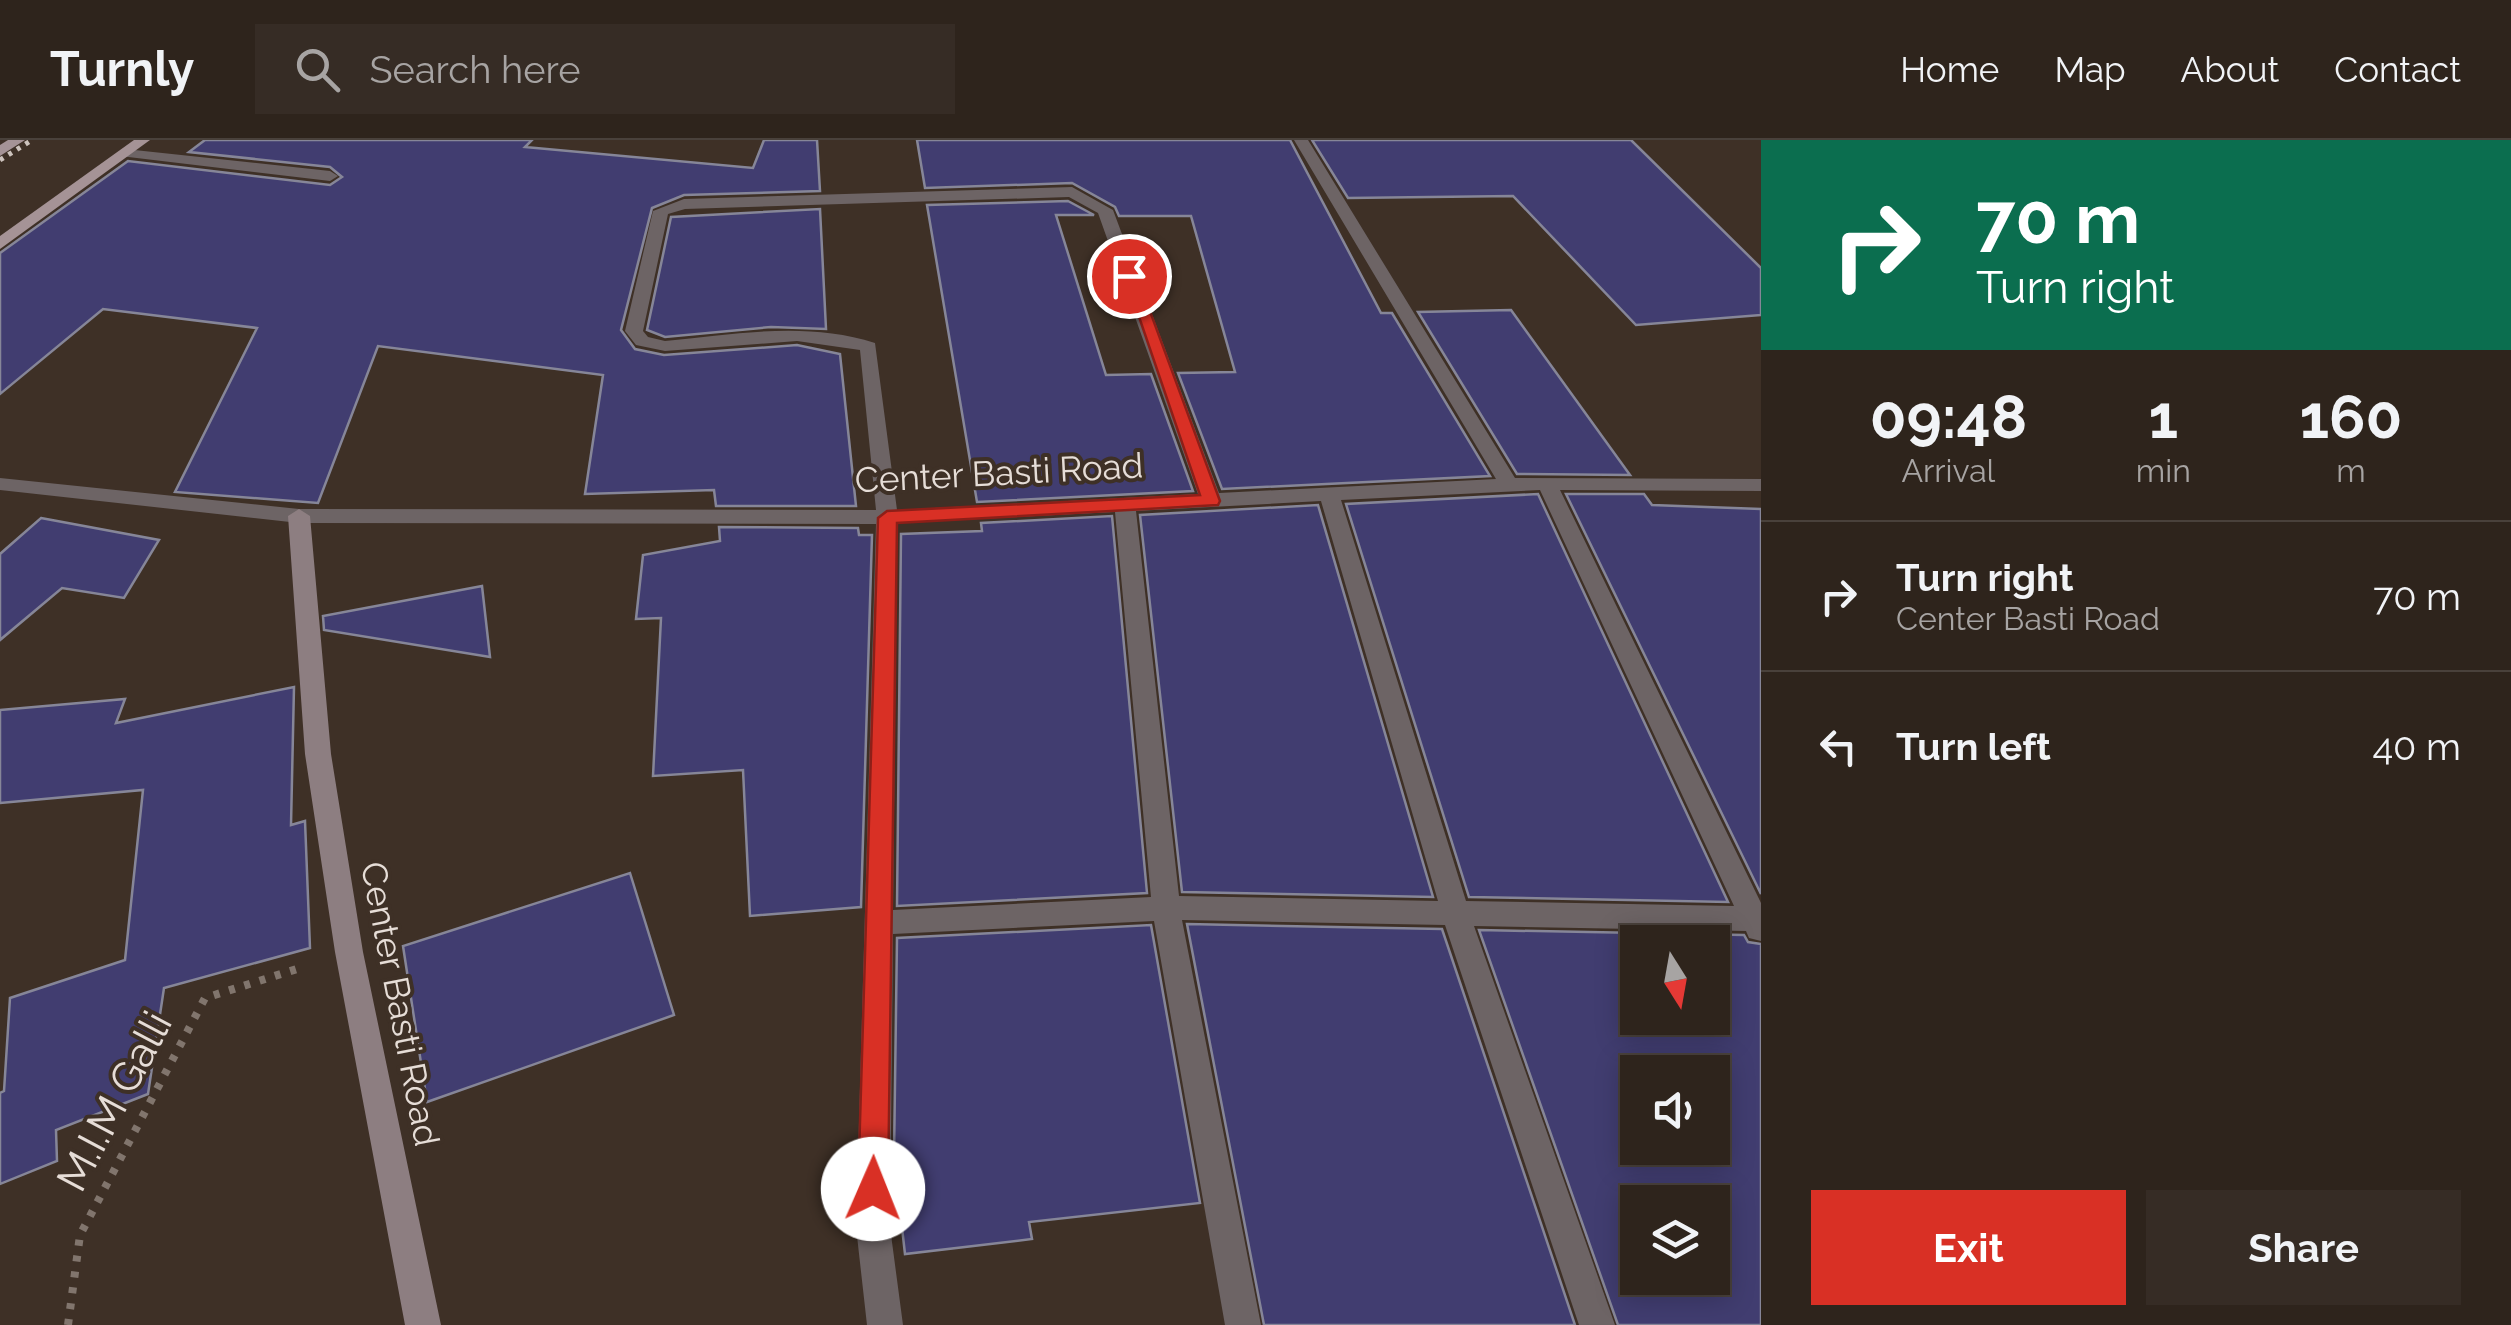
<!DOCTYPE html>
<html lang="en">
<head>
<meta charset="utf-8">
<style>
  :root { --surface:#2e241c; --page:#362c25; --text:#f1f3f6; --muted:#a7a4a3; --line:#49413b; --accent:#d93025 }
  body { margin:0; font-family:Raleway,sans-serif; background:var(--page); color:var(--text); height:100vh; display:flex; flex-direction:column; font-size:38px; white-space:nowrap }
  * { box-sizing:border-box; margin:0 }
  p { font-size:32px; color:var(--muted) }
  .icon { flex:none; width:55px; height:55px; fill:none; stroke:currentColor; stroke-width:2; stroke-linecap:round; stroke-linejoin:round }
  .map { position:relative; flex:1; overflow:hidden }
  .panel { display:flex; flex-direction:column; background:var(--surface); width:750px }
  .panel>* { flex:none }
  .guide { background:#0b6e4f; color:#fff; overflow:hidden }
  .needle { width:65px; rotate:169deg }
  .controls { position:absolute; left:1620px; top:785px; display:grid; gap:20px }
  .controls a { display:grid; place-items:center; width:110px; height:110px; border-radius:0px; background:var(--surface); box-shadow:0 5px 25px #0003,0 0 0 2px var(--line); font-size:50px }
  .pin { position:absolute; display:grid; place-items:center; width:85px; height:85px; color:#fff; margin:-42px; border:5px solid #fff; border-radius:50%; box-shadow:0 2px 10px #0007 }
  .me { position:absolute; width:110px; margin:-55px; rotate:1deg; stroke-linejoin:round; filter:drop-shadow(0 0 8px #0008) }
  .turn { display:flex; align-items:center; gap:35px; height:210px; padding:0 50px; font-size:45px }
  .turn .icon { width:130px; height:130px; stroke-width:2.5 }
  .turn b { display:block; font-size:70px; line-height:85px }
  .eta { display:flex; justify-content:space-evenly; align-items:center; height:170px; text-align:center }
  .eta b { font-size:60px; font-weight:700; line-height:70px }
  .cta { display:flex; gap:20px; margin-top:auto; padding:20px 50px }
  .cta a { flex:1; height:115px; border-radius:0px; background:var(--accent); color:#fff; font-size:40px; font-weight:700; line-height:115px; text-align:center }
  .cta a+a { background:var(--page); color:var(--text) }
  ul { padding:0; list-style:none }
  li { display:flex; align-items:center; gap:30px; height:150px; padding:0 50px; border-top:2px solid var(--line) }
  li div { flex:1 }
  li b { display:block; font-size:38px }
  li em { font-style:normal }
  header { display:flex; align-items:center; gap:60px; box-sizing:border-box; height:140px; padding:0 50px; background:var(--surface); border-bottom:2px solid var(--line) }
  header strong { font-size:48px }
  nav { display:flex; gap:55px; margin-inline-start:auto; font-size:35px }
  .search { width:700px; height:90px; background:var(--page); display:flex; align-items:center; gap:25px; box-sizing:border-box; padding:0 35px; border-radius:0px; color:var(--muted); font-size:38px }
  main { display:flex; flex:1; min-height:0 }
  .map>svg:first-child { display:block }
  .building { fill:#413d70; stroke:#868698; stroke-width:2.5; fill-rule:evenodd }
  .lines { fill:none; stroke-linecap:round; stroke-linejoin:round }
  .path { stroke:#81756d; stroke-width:8; stroke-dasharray:6 10; stroke-linecap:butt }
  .lane { fill:#6d6465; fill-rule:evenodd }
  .street { fill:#6d6465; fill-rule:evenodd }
  .secondary { fill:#8d7e81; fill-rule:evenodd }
  .primary { fill:#a59396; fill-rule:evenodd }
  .rail { stroke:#cdc3bd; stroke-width:5; stroke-dasharray:4 6; stroke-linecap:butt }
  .route { fill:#d93025; stroke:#8d1f18; stroke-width:2.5 }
  .labels { text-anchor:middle; stroke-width:8; stroke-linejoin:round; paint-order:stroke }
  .street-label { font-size:35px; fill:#e6ddd7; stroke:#3e3026 }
  .near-street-label { font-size:42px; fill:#e6ddd7; stroke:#3e3026 }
</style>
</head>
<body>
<header>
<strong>Turnly</strong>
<div class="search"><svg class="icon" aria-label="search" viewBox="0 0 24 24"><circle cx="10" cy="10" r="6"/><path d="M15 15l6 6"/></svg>Search here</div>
<nav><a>Home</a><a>Map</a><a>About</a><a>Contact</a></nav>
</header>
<main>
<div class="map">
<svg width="1761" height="1185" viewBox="0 0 1761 1185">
  <rect width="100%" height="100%" fill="#3e3026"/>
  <g class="building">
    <polygon points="205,0 532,0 525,7 753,28 764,0 817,0 820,51 684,55 652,68 621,190 635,209 664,215 797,205 840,214 856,366 716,366 714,350 585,354 603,235 378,206 318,363 175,352 257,188 103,169 0,254 0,113 128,21 330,45 342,37 330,27 189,12"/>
    <polygon points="917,0 1290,0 1381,173 1392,173 1490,336 1222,349 1178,233 1235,232 1191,76 1119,76 1115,67 1072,43 925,48"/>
    <polygon points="1312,0 1631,0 1761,128 1761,175 1636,185 1513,56 1348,58"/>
    <polygon points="1068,61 1094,75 1056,75 1106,235 1151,234 1193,351 977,362 927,65"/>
    <polygon points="820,69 826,189 771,187 665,197 647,190 671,77"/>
    <polygon points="1511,170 1630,335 1517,334 1418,172"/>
    <polygon points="1538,354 1728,762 1469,757 1346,364"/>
    <polygon points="1566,354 1644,354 1652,365 1761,369 1761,754"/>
    <polygon points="1318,365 1433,757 1182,752 1140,375"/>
    <polygon points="1112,376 1147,753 897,766 901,394 982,391 981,383"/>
    <polygon points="41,378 159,400 124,458 62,448 0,500 0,414"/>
    <polygon points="719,387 858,388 859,395 872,395 861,767 750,776 743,630 653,636 661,478 636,479 643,415 720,401"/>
    <polygon points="482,446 490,517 324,490 323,476"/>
    <polygon points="294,547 291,685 305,681 310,808 164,848 148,954 56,990 57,1021 0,1044 0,953 4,951 10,858 125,820 143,650 0,663 0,570 125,559 116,583"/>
    <polygon points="630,733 674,875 427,962 403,806"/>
    <polygon points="1187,784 1442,789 1575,1185 1264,1185"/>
    <polygon points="1151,785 1200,1063 1029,1082 1032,1099 905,1114 894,1017 897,798"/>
    <path d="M1479 790 1744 795 1748 802 1761 804V1185H1618ZM1638 802H1712V878H1638ZM1638 932H1712V1008H1638ZM1638 1062H1712V1138H1638Z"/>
  </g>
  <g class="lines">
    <polyline class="path" points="68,1185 80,1095 205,858 300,828"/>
    <polygon class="lane" points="125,9 330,31 338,36 330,41 120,16 120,10"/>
    <path class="street" d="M1294 0H1308L1515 338 1761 339V351L1560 350 1761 763V801L1749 798 1746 791 1474 786 1615 1185H1579L1445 785 1182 780 1261 1185H1225L1154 781 893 794 890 1087 903 1185H867L856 1087 876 384 299 383 0 350V338L299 369 876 370 860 210 797 201 665 211 636 205 625 191 653 71 684 59 1072 47 1113 70 1219 353 1496 339ZM1069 57 1098 73 1198 354 897 370 875 203C806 181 736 194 665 201L648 197 643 191 668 74 685 69ZM1540 350 1734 766 1466 761 1341 360ZM1321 361 1438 761 1179 756 1136 371ZM1115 372 1151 757 893 770 897 383Z"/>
    <polygon class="secondary" points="299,369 310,376 331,614 363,812 441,1185 405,1185 335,812 305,614 288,376"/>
    <g class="primary">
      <polygon points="8,0 25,0 0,16 0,5"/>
      <polygon points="134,0 150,0 0,109 0,96"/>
    </g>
    <polyline class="rail" points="0,20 32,0"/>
  </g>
  <polygon class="route" points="1124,133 1137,136 1220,361 1218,365 897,383 888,1049 884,1060 873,1064 862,1060 858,1049 878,378 887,371 1200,355"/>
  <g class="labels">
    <g class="street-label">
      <text transform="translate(999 333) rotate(-3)" y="12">Center Basti Road</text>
      <text transform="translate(400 864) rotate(79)" y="12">Center Basti Road</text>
    </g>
    <g class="near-street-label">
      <text transform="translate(114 961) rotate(-62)" y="15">M.I.M Galli</text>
    </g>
  </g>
</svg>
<div class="controls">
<a><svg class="needle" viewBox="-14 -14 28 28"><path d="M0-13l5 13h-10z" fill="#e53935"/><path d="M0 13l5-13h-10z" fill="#a7a4a3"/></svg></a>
<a><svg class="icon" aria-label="sound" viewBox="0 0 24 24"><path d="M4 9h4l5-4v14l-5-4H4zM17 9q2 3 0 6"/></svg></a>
<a><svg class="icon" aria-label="layers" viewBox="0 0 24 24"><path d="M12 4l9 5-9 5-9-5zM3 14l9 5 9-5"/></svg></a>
</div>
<div class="pin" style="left:1129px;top:136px;background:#d93025"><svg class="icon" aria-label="arrive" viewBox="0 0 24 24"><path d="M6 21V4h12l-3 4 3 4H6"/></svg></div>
<svg class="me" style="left:873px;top:1049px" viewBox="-20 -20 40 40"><circle r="19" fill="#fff"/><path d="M0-13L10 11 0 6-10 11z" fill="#d93025"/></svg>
</div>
<section class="panel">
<div class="guide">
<div class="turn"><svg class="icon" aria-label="right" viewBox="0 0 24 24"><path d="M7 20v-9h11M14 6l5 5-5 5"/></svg><div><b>70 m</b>Turn right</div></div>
</div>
<div class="eta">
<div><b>09:48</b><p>Arrival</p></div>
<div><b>1</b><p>min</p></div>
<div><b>160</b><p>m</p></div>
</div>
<ul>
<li><svg class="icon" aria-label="right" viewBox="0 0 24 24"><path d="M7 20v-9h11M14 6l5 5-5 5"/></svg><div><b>Turn right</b><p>Center Basti Road</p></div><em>70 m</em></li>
<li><svg class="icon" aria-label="left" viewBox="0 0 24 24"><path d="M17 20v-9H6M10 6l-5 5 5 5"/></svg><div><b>Turn left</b></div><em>40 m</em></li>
</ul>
<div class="cta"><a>Exit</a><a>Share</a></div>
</section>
</main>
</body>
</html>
